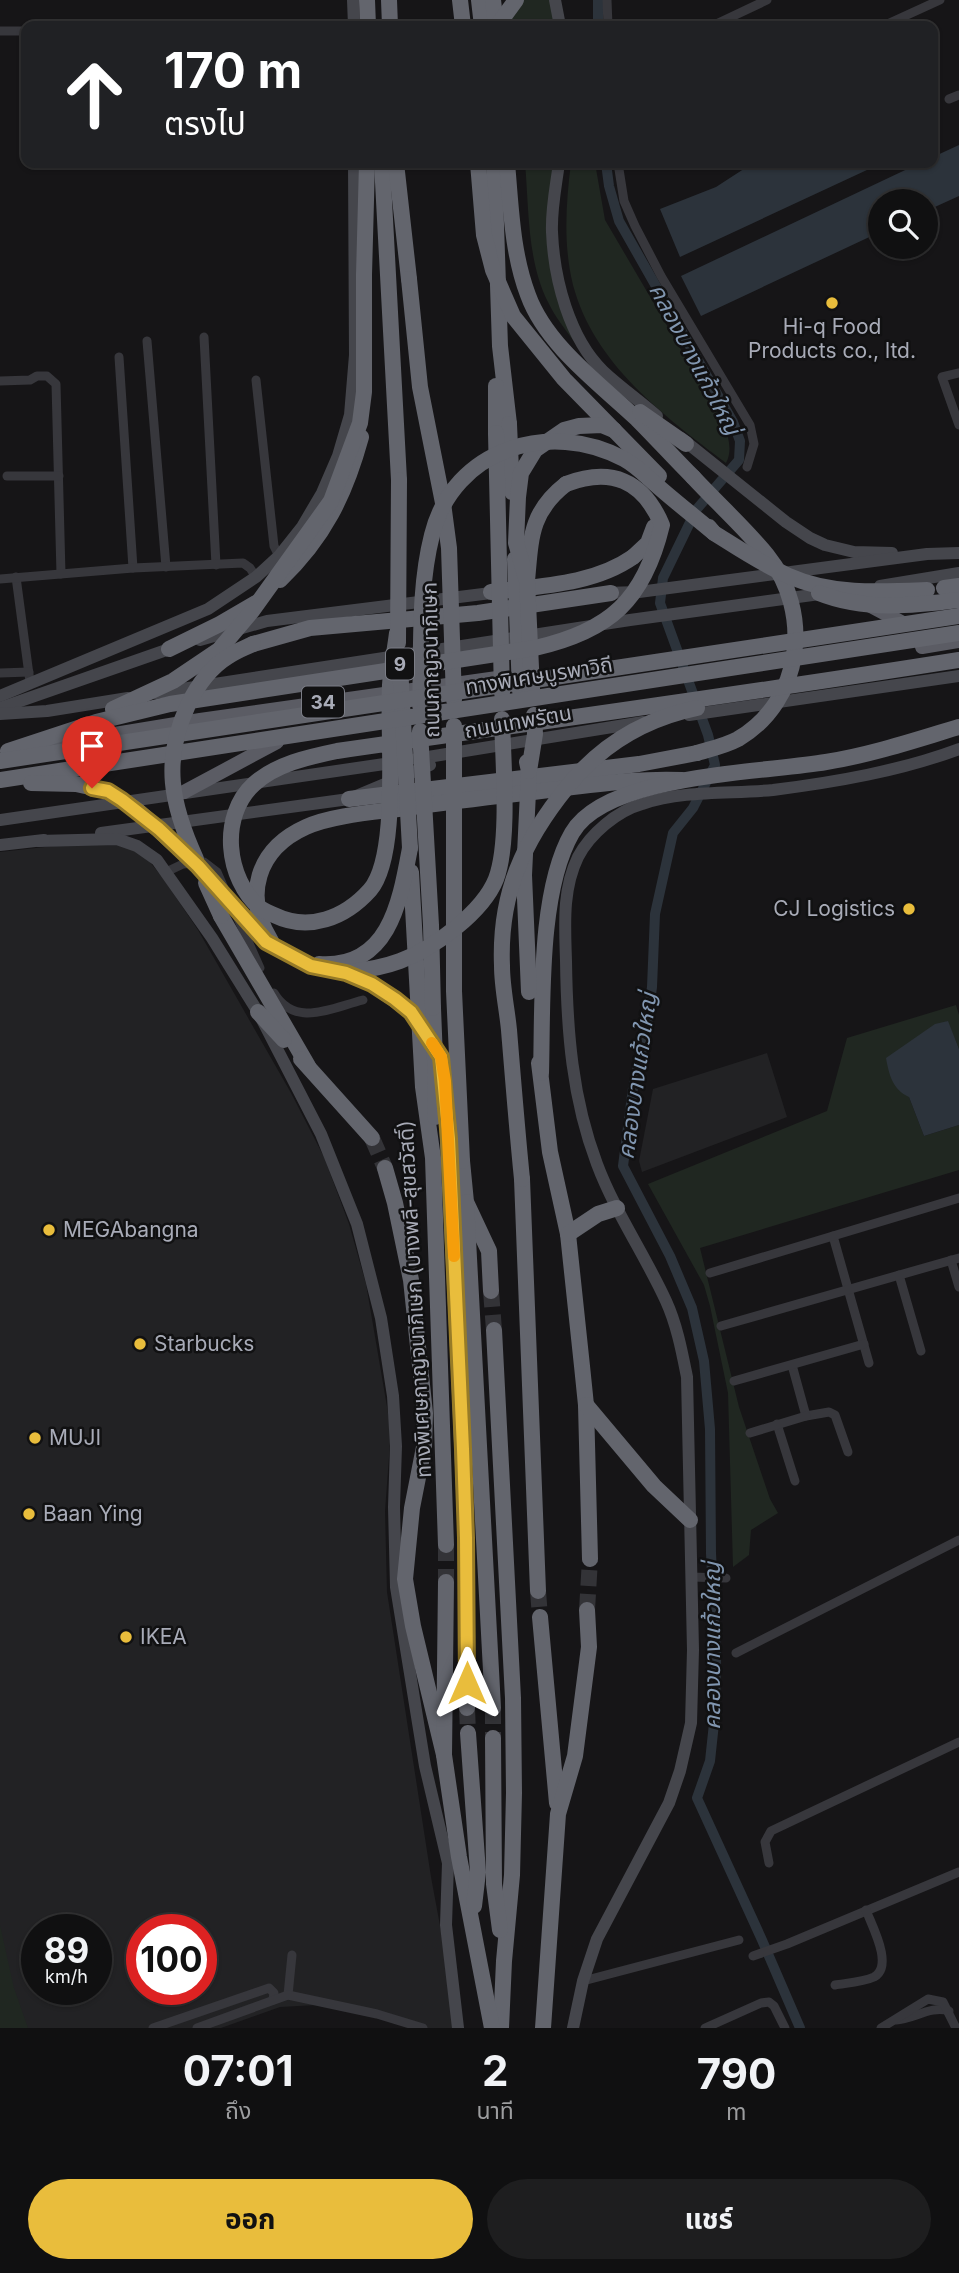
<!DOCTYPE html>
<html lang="th">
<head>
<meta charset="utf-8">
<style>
  :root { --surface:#101011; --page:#1e1e1f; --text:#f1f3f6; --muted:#9c9d9f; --line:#303031; --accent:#e9bd3c }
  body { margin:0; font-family:Inter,"Noto Sans Thai",sans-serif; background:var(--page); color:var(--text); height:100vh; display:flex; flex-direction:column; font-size:26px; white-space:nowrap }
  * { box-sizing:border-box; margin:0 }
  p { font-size:23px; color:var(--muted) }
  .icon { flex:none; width:38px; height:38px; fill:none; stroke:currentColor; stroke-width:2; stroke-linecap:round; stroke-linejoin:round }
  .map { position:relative; height:2028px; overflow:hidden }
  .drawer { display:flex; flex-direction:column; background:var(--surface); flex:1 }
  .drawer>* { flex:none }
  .guide { position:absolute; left:21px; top:21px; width:917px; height:147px; border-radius:14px; box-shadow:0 2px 5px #0004,0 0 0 2px var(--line); background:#202124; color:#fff; overflow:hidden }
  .buttons { position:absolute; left:868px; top:189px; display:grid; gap:14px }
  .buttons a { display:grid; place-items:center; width:70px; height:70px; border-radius:50%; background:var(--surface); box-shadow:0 2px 5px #0004,0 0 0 2px var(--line); font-size:35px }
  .speed { position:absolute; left:21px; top:1914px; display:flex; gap:14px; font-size:35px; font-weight:700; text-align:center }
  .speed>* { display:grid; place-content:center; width:91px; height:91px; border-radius:50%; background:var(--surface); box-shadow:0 2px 5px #0004,0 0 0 2px var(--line); line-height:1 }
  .speed small { font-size:18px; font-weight:400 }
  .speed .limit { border:10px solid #d22; background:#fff; color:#111 }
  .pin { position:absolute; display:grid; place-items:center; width:60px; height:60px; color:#fff; margin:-72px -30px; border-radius:50% 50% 50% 0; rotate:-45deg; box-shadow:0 0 7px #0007 }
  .pin .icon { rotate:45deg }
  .me { position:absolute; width:77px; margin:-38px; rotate:0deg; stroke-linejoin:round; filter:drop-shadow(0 0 5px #0008) }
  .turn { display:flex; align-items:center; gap:24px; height:147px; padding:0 28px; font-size:32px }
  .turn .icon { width:91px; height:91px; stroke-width:2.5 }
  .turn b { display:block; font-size:49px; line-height:60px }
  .eta { display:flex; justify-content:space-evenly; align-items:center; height:119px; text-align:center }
  .eta b { font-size:42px; font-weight:700; line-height:49px }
  .cta { display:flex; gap:14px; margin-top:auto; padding:14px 28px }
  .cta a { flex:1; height:80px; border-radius:42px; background:var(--accent); color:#111; font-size:28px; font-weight:700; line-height:80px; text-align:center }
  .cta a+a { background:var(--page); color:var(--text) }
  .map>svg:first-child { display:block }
  .built { fill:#222224; fill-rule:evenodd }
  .green { fill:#202721 }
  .water { fill:#2c333b }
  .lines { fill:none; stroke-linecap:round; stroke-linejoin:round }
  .canal { stroke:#2c333b; stroke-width:10 }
  .motorway-tunnel { stroke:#333337; stroke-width:16; stroke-dasharray:16 8; stroke-linecap:butt }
  .minor { stroke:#37373c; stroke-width:9 }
  .secondary { stroke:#45464c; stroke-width:12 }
  .trunk { stroke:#5b5c64; stroke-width:14 }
  .motorway { stroke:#63656d; stroke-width:16 }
  .motorway-bridge { stroke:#63656d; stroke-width:16 }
  .route-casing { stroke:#977b27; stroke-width:18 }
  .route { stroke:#e9bd3c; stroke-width:12 }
  .slow { stroke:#f59e0b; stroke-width:12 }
  .poi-dot { fill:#e9bd3c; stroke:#111112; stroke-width:2.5 }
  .labels { text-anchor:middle; stroke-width:5; stroke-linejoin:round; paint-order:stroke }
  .shield { fill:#111112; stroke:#7b7d86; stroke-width:2 }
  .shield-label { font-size:19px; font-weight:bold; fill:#a8abb7 }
  .poi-label { font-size:21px; fill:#a8abb7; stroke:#111112; text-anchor:start }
  .street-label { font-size:21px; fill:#a8abb7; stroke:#111112 }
  .water-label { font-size:23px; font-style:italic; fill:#8196b0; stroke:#111112 }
</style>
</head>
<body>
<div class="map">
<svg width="959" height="2028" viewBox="0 0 959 2028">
  <rect width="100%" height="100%" fill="#161517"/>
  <g class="built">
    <path d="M90 842 115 844 133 849 149 861 163 878 198 930 291 1093 324 1157 349 1224 366 1284 391 1430 385 1511 387 1592 431 1877 459 2028H415L335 2004 280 2007 221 2028H0V852ZM37 1930H96V1990H37ZM142 1930H201V1990H142Z"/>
    <polygon points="767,1053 787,1117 642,1172 639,1161 653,1089"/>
  </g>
  <g class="green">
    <polygon points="510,0 558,0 563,26 512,26"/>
    <path d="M525 163H561L556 230 563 287 583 334 575 343C566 330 555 317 548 302 527 261 529 208 525 163Z"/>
    <path d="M571 163H595L605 220 724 423C728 437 733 450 726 463 664 416 594 364 573 285 563 245 566 202 571 163Z"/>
    <polygon points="956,1005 959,1015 959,1049 947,1021 909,1097 924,1136 959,1125 959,1170 700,1248 739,1407 770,1499 778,1513 751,1530 749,1555 733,1567 728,1393 710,1306 704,1285 648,1184 827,1111 847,1038"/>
    <polygon points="0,1925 14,1988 28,2028 0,2028"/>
  </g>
  <g class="water">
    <polygon points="959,145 959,196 926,211 926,201 880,201 880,232 701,316 681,276 920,163 933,163 933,157"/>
    <polygon points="753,163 882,163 680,257 660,209 716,187"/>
    <path d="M948 1021 959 1049V1125L924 1136 909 1097C893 1090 889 1075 886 1058L935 1024Z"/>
  </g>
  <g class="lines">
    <g class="canal">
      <polyline points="598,26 598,0"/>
      <polyline points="606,163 609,186 619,221 733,422 740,441 739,460 696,510 663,578 660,603 708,735 715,765 693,808 673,833 655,914 652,987 646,1032 633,1088 623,1166 670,1256 692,1308 704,1361 710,1429 711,1553 716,1655 715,1714 710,1761 697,1798 762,1940 800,2028"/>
    </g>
    <g class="motorway-tunnel">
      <polyline points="372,1138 385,1168"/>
      <polyline points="491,1291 494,1330"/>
      <polyline points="446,1545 446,1582"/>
      <polyline points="538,1591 540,1617"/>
      <polyline points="587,1610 590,1559"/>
      <polyline points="467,1708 468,1733"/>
      <polyline points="493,1708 493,1738"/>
    </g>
    <g class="minor">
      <polyline points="607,0 608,26"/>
      <polyline points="712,26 767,0"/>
      <polyline points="883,26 940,0"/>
      <polyline points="0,31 26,31"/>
      <polyline points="949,99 959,95"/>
      <polyline points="618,163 624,201 635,226 661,276 750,425 754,444 747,467"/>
      <polyline points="204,337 216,565"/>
      <polyline points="147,341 166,567"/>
      <polyline points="119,357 133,568"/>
      <polyline points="959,373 942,377 959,425"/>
      <polyline points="256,380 274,546 279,556"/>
      <polyline points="0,381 30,380 37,376 47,376 56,384 61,574"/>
      <polyline points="7,476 59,476"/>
      <polyline points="16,577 30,682"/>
      <polyline points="0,579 133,568 243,563 250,568 256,577"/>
      <polyline points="0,673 29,672"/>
      <polyline points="166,872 183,864 204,862 217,872 224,888"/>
      <polyline points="236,914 260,968"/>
      <path d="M274 993C295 1028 331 1008 363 1000"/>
      <polyline points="833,1236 869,1363"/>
      <polyline points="951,1260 959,1287"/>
      <polyline points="710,1273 959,1198"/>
      <polyline points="899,1275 921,1351"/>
      <polyline points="721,1326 959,1258"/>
      <polyline points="792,1365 806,1416 829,1412 835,1415 848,1452"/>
      <polyline points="734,1381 864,1344"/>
      <polyline points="777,1424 795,1481"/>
      <polyline points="750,1433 806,1416"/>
      <polyline points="691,1577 726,1578"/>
      <polyline points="736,1653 959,1540"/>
      <polyline points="769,1863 765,1842 771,1831 959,1742"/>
      <polyline points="753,1956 787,1944 959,1872"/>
      <polyline points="583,1981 739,1940"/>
      <path d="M835 1985C847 1983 863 1982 874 1977 894 1966 872 1926 866 1910"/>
      <polyline points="288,1995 292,1955"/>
      <path d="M896 2020C913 2019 932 2005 949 2011"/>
      <polyline points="153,2028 269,1988 274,1993 273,2000"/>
      <polyline points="197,2028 288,1995 377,2014 423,2028"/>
      <polyline points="705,2028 761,2003 769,2002 774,2006 785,2028"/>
      <polyline points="881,2028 928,1999 943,2002 956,2028"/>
    </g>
    <g class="secondary">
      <polyline points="353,0 354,26"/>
      <polyline points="555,0 560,26"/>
      <path d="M559 163C556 186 551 209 552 232 554 279 569 338 603 371 620 387 640 401 657 416"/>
      <polyline points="681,438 786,522 810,538 825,545 854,552 892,553"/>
      <polyline points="880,586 959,573"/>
      <polyline points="605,593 639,592 927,554 959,553"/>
      <polyline points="200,640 267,621 499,592"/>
      <polyline points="156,693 630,620 827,593"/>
      <polyline points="0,696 208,609 256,577 279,556 302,527 322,493 338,456 350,415 355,355 354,163"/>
      <polyline points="0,708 175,647"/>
      <polyline points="0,714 47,711 128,698"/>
      <polyline points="689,715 959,676"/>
      <polyline points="416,759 643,722"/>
      <polyline points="0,820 398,762"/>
      <polyline points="101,833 349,799 430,765"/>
      <polyline points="38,841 117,839 137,846 157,860 212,938 258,1012 321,1134 357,1224 381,1318 393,1396 396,1446 394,1507 396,1587 425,1766 448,1863 446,1925 458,2028"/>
      <polyline points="0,845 44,840"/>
      <path d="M573 2028 583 1981 597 1939 669 1803 680 1771 691 1723 693 1650 687 1377C682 1352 677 1325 666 1301 645 1255 615 1212 597 1164 572 1098 567 1031 566 961 565 926 562 890 578 857 590 834 617 811 642 804 683 790 730 794 773 790 836 782 900 771 959 749"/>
    </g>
    <g class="trunk">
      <polyline points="869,605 901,622"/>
      <polyline points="922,647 959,641"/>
      <polyline points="36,747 200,720 497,678"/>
      <polyline points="184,792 277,742"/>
    </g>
    <g class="motorway">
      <polyline points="367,0 368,26"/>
      <polyline points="389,0 390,26"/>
      <polyline points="460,0 463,26"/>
      <polyline points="479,0 482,26"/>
      <polyline points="493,0 496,26"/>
      <polyline points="497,26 516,0"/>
      <polyline points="382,163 399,480"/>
      <polyline points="396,163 409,279"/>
      <polyline points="494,163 500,346 509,424"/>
      <path d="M507 163C511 207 512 253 528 295 546 345 600 384 637 419 656 438 674 458 693 477"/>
      <polyline points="496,386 496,433"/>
      <polyline points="640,412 686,444"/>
      <path d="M280 580C324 538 345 495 361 437"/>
      <path d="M527 581C531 538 530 512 566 484"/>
      <polyline points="944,588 959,586"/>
      <path d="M491 592C539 586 593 585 633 557"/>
      <polyline points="253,644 310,628 478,613 611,593"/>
      <polyline points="169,649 220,624 256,603"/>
      <polyline points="349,799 639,764 697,753"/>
      <polyline points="411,872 423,1087 433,1158 446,1545"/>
      <polyline points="221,916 308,1066"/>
      <path d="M271 941C243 896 257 849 306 827 332 815 377 812 406 808 453 801 501 796 549 790 593 785 637 778 682 780"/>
      <path d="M319 964C389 969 400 902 410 848"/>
      <polyline points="433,1008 436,1085 435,1117"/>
      <polyline points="258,1012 284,1040"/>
      <polyline points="301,1059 372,1138"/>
      <polyline points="539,1063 550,1152 568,1234 582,1366 586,1405 590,1559"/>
      <path d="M541 1073C543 1005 538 892 572 833 606 774 762 773 826 762 871 755 915 740 959 727"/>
      <polyline points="462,1161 466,1202 489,1251 491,1291"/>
      <polyline points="385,1168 395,1203 411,1280 425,1413 424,1447 412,1508 405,1579 413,1626 444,1755"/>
      <polyline points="522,1179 538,1591"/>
      <polyline points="466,1202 493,1708"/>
      <polyline points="568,1234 598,1214 617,1208"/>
      <polyline points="494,1330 513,1698 514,1793 512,1875 504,1961 501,2028"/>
      <polyline points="458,1348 466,1538 467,1708"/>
      <polyline points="586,1405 654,1486 690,1520"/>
      <polyline points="446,1582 444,1755 459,1857 492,2028"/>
      <polyline points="540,1617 557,1803"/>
      <polyline points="468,1733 478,1872 474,1906"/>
      <polyline points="493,1738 494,1884 500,1930"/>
      <polyline points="543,2028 558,1814 575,1756 589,1647 587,1610"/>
    </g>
    <g class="motorway-bridge">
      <polyline points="478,163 484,235 493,270 513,316 564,379 659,476"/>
      <polyline points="409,279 420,387 443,503 449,548 454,700"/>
      <polyline points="509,424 512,492"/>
      <polyline points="496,433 502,693"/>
      <path d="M693 477C717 503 745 528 767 555 813 612 803 701 738 739 725 746 710 749 697 753"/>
      <path d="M709 527 714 533C738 548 763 565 789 576 831 595 881 592 927 590"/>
      <polyline points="633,557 648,543 654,527"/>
      <polyline points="515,559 520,691"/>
      <path d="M819 593C864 611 912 606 959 600"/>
      <path d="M397 633C395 650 391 668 390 685 387 734 400 855 370 890 345 918 309 932 274 915 270 913 264 911 260 908 226 879 219 816 254 784 276 764 308 757 337 751 545 721 752 693 959 660"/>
      <polyline points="398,643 399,480"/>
      <polyline points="400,666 410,848"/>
      <polyline points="532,689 527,581 516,543 518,497 521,473 535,450 564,430 579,426 602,425 614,430"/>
      <path d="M420 705C422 649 418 590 432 535 453 449 550 419 624 459 635 465 644 474 653 482 673 500 694 516 714 533"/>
      <polyline points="113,709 173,681 219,650 252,611 331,501 360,423 364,392 364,275 367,163"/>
      <polyline points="454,726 454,991 462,1161"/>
      <polyline points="420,731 431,925 433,1008"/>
      <path d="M8 751 96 722 170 704 535 648C610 631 644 600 662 525 643 480 611 467 566 484"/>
      <polyline points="0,761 959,616"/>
      <polyline points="527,762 529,771 524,875 529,992"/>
      <polyline points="529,771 535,734 534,715"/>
      <polyline points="0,780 959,633"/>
      <polyline points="31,783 76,784 108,791 137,810 198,866 266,942 311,966 346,973 372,984 411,1011 441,1057 445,1081 458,1348"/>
      <path d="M196 859C171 804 162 761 188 705 197 686 211 667 229 656 236 651 245 648 253 644"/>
      <polyline points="206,883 221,916"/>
      <path d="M349 972C366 970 384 967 400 961 433 949 483 912 496 879 510 842 503 761 502 719"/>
      <path d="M522 1179C517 1129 513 1079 509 1030 507 1009 502 987 502 966 499 894 523 841 568 786 602 744 644 719 697 708"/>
    </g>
  </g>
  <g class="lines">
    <defs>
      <polyline id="route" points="92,788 108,791 122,800 159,829 198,866 266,942 311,966 346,973 372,984 395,999 411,1012 441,1057 449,1139 463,1449 466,1538 467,1683"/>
    </defs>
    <use href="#route" class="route-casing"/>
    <use href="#route" class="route"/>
    <polyline class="slow" points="432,1043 441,1057 445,1081 454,1256"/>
  </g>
  <g class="poi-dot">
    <circle cx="832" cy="303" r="7"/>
    <circle cx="909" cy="909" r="7"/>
    <circle cx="49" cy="1230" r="7"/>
    <circle cx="140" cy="1344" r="7"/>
    <circle cx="35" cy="1438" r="7"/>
    <circle cx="29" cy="1514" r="7"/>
    <circle cx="126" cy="1637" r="7"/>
  </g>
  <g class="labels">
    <g class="shield">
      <rect x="386" y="648.5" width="28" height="31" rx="5"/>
      <rect x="302" y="686.5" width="42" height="31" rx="5"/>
    </g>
    <g class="shield-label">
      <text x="400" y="671">9</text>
      <text x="323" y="709">34</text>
    </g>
    <g class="poi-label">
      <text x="832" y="334" text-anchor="middle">Hi-q Food<tspan x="832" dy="24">Products co., ltd.</tspan></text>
      <text x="895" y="916" text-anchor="end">CJ Logistics</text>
      <text x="63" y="1237">MEGAbangna</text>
      <text x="154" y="1351">Starbucks</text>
      <text x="49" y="1445">MUJI</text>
      <text x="43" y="1521">Baan Ying</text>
      <text x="140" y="1644">IKEA</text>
    </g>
    <g class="street-label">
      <text transform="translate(431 660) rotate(-91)" y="7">ถนนกาญจนาภิเษก</text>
      <text transform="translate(539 676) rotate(-9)" y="7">ทางพิเศษบูรพาวิถี</text>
      <text transform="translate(518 722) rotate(-10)" y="7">ถนนเทพรัตน</text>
      <text transform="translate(415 1299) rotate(-93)" y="7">ทางพิเศษกาญจนาภิเษก (บางพลี-สุขสวัสดิ์)</text>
    </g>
    <g class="water-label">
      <text transform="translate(695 359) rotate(62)" y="8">คลองบางแก้วใหญ่</text>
      <text transform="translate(637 1076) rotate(-82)" y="8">คลองบางแก้วใหญ่</text>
      <text transform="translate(712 1646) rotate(-90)" y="8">คลองบางแก้วใหญ่</text>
    </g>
  </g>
</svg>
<div class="buttons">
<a><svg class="icon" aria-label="search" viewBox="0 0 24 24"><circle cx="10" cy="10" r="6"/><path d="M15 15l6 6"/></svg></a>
</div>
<div class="speed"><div>89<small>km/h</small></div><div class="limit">100</div></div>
<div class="pin" style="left:92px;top:788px;background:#d93025"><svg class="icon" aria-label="arrive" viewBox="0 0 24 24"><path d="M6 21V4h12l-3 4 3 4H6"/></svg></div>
<svg class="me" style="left:467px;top:1683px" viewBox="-20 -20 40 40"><path d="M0-17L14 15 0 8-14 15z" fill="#e9bd3c" stroke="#fff" stroke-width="4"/></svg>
<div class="guide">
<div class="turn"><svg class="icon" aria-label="ahead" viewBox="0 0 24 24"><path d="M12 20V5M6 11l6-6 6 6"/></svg><div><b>170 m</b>ตรงไป</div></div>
</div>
</div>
<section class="drawer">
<div class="eta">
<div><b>07:01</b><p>ถึง</p></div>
<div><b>2</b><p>นาที</p></div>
<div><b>790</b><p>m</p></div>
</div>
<div class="cta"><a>ออก</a><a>แชร์</a></div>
</section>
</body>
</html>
